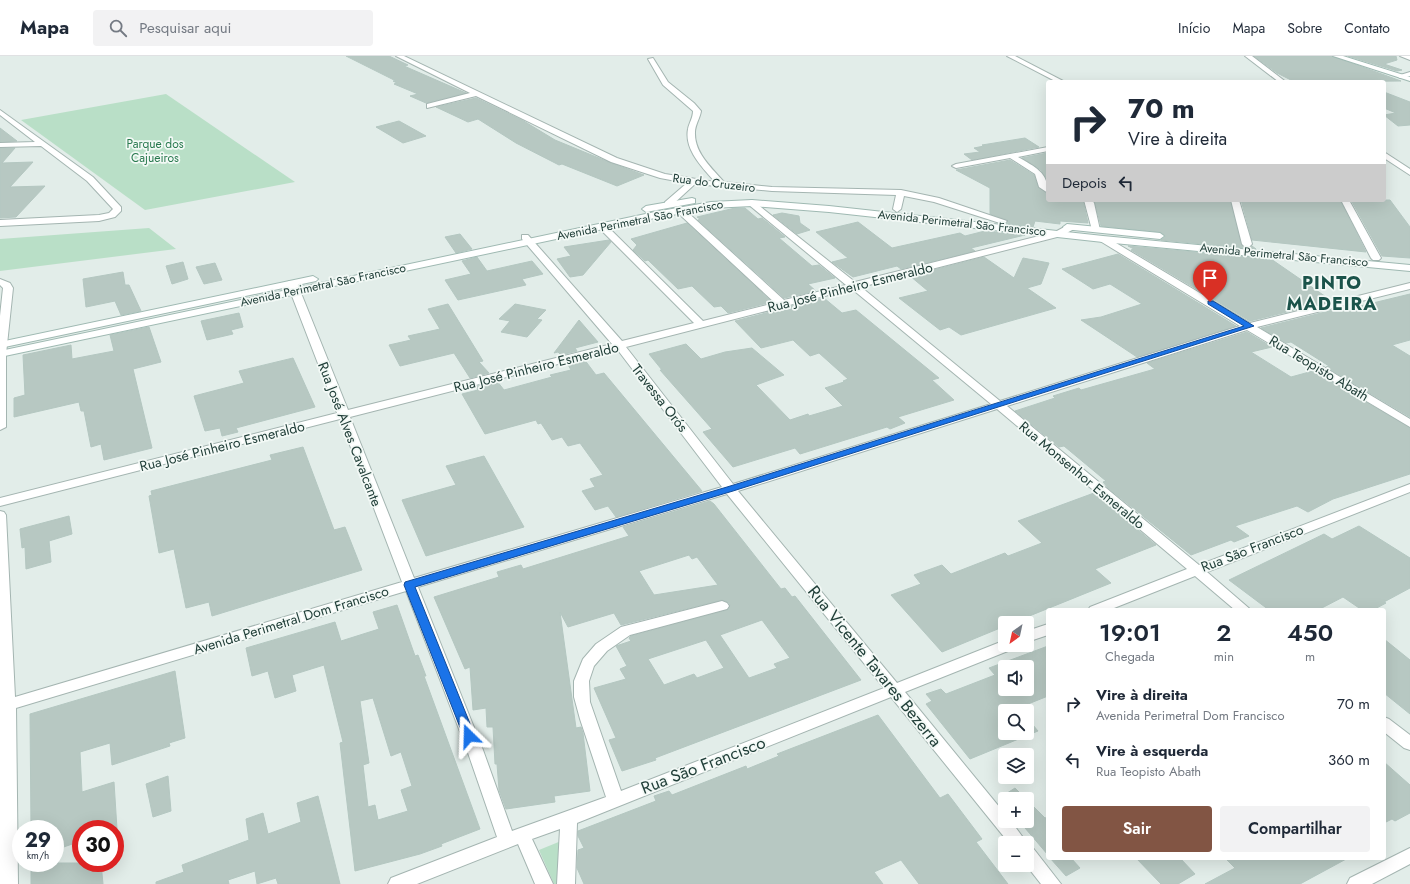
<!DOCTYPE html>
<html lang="pt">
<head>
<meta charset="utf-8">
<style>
  :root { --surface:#fff; --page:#f2f2f3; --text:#1f2937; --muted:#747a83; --line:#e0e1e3; --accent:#825544 }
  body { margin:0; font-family:Jost,sans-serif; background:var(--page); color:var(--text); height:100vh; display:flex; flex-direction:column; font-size:15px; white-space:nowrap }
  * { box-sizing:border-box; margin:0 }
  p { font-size:13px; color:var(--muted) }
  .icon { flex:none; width:22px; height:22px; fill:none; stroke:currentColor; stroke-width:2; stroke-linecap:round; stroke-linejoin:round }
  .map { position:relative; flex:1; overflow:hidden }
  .side { position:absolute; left:1046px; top:552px; width:340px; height:252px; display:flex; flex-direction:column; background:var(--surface); border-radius:4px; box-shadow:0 4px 16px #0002 }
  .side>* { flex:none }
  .top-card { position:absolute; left:1046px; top:24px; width:340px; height:122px; border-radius:4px; box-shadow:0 4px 16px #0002; background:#fff; color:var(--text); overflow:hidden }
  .needle { width:26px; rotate:213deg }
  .controls { position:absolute; left:998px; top:560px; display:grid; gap:8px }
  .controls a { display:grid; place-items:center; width:36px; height:36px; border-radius:4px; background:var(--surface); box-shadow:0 4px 16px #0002; font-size:20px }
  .speed { position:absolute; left:12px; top:764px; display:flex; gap:8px; font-size:20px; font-weight:700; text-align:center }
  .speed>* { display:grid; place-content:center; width:52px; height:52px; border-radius:50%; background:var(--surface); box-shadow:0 4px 16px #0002; line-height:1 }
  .speed small { font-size:10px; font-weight:400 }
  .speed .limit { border:6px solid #d22; background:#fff; color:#111 }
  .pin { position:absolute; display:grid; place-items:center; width:34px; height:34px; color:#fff; margin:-41px -17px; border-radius:50% 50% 50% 0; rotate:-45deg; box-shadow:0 0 4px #0007 }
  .pin .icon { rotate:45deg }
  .me { position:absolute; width:44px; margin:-22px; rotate:338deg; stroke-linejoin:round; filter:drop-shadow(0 0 3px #0008) }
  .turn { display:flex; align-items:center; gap:14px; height:84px; padding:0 16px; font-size:18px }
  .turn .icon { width:52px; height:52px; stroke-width:2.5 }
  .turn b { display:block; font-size:28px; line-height:34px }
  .then { display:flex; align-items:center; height:38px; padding:0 16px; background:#0003; gap:8px; font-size:15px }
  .eta { display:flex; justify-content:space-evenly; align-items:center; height:68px; text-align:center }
  .eta b { font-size:24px; font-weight:600; line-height:28px }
  .button { display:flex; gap:8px; margin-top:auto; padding:8px 16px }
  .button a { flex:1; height:46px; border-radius:4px; background:var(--accent); color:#fff; font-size:16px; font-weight:600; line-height:46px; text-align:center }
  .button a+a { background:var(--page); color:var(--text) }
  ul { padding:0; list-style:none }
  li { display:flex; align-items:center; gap:12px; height:56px; padding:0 16px }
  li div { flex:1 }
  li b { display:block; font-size:15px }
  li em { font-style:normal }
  header { display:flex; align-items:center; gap:24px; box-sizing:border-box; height:56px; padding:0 20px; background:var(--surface); border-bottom:1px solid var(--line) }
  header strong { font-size:19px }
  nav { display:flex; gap:22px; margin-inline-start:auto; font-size:14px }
  .search { width:280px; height:36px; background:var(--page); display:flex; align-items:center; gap:10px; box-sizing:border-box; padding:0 14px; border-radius:4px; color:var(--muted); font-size:15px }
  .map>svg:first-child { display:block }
  .green { fill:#b9dfc7 }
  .building { fill:#b7c8c2; stroke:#b4c7c1; fill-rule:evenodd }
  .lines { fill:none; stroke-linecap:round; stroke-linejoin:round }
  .street-casing { stroke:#a4b5b1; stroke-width:2 }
  .secondary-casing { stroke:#9fb9b2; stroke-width:2 }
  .street { fill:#fff; fill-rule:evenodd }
  .secondary { fill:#fff; fill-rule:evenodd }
  .route { fill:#1a73e8; stroke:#114b97 }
  .labels { text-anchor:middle; stroke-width:3.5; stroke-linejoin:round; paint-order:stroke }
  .far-park-label { font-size:12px; fill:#28794e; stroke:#f3f9f6 }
  .far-street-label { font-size:12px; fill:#213f39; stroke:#f3f9f6 }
  .street-label { font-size:14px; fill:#213f39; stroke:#f3f9f6 }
  .near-street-label { font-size:17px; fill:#213f39; stroke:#f3f9f6 }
  .district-label { font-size:18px; font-weight:bold; letter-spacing:1px; fill:#1b534a; stroke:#f3f9f6 }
</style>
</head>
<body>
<header>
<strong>Mapa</strong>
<div class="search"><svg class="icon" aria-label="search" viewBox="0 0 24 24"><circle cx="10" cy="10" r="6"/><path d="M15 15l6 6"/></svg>Pesquisar aqui</div>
<nav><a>Início</a><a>Mapa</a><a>Sobre</a><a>Contato</a></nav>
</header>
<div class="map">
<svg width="1410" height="828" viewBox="0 0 1410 828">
  <rect width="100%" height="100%" fill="#e2ede9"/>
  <g class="green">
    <polygon points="166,38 295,126 145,154 21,64"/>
    <polygon points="149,172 176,193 0,215 0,183"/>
    <polygon points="561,785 557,828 554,828 539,794"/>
  </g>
  <g class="building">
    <polygon points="346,0 389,0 408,9 404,10 466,37 426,47 410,40 418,38 394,28 397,27 393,25 396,25"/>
    <polygon points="1254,0 1332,0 1401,25 1295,26 1277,17"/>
    <polygon points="1348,0 1396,0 1397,4 1384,8 1402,14 1397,15"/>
    <polygon points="1384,36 1410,46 1410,69 1398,70 1384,59 1396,57 1384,52"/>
    <polygon points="476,42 522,64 555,84 611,107 644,119 617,130 562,108 559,109 516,87 478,63 468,66 436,51"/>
    <polygon points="399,65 426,80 403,87 376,71"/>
    <polygon points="0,72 17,85 0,86"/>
    <polygon points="1025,82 1039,91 972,104 964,98 980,96 974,92 984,90 982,89"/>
    <polygon points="0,92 15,92 2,107 33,106 10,131 45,130 16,161 0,162"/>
    <polygon points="1047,97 1048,97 1048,126 1041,114 1022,102"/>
    <polygon points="1010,104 1034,119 1038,131 1048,138 1048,144 1083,144 1088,167 1060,165 1060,168 1035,165 1033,171 1006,168 1008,165 1007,164 990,158 990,132 956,114"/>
    <polygon points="1094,144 1230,144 1241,188 1244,192 1252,190 1256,193 1161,184 1166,180 1160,176 1101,170"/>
    <polygon points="1241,144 1340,144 1366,196 1252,184"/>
    <polygon points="1351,144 1390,144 1410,171 1410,202 1382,200"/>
    <polygon points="735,152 745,152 758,163 762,162 785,181 779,182 812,210 819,209 835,222 808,228 816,235 784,242 698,164 700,163 697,161"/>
    <polygon points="782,157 799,160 800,167 810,174 797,178 773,159"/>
    <polygon points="858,166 892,192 960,177 965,180 985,175 1025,179 971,192 975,195 901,213 897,210 853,221 832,206 848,202 816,176"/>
    <polygon points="687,167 772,246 728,257 721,250 714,251 692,230 678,233 648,204 645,205 633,194 637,189 631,183"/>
    <polygon points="460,178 472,193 456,197 445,181"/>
    <polygon points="609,184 611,186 583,219 570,221 557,203 571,200 564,191"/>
    <polygon points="1128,190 1271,203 1332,245 1250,265 1131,194 1134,193"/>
    <polygon points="1118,198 1236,270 1137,301 1081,264 1101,261 1142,248 1110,228 1093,233 1062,213"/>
    <polygon points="477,201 487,215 532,205 543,218 522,223 526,229 458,244 445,224 471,218 462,205"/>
    <polygon points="984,201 1014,222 1023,202 1049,207 1041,228 1027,232 1056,252 961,279 949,271 940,274 899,242 928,235 910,220"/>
    <polygon points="183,206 188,223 172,228 166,210"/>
    <polygon points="215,207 222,224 204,228 196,211"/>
    <polygon points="123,216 125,229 129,229 141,255 121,259 115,245 86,251 83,223"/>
    <polygon points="1410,238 1410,284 1392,289 1410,300 1410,361 1326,311 1329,310 1291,286 1286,287 1261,272 1341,252 1344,254"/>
    <polygon points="824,242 842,257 856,254 939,322 932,324 954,344 898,361 905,367 890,373 887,371 800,398 795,392 733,411 703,376 712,373 660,314 662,314 649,298 686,288 701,303 725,296 752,292 784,319 756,329 790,364 808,358 809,360 843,350 825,332 844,326 843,325 848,323 819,297 810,300 793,284 761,292 735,265"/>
    <polygon points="448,248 483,305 479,306 489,317 470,322 454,297 400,310 389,289 411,284 408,280 440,273 428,253"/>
    <polygon points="515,248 546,254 537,263 542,264 527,281 501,276 510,265 499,263"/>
    <polygon points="239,257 243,271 231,274 233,278 207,284 201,265"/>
    <polygon points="579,264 598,286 575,292 577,295 561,299 558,296 554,297"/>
    <polygon points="149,271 161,306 133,313 152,392 104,404 101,388 91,391 84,355 81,355 79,346 14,361 14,342 25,339 23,299 71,289 72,303 114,295 110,279"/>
    <polygon points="1247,276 1272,291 1251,296 1291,321 1313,315 1410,372 1410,418 1333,443 1308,456 1297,450 1235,470 1249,480 1234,486 1231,484 1191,499 1108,432 1103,426 1106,425 1064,390 1059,391 1015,355 1055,342 1053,340 1079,332 1081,334 1155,313 1147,307"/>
    <polygon points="293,302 315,351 236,372 238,376 222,380 220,372 205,375 194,340 244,327 239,315"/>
    <polygon points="584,303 596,319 604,317 702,435 616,461 608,450 595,454 582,435 595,431 590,423 603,419 580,387 568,390 562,381 552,384 541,367 538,368 536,364 485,378 462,338 478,334 475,331 497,325 504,334 552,321 550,319 571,314 567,307"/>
    <polygon points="303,391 334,474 345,471 362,514 212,560 209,546 186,552 174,493 159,497 149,440 152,439 151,435 272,404 270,399"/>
    <polygon points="484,400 524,471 426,500 402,444 456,429 446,410"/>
    <polygon points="1094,437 1156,489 1095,513 1111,527 1012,567 1005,567 1005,570 942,596 891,539 921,528 914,519 942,509 951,518 1005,497 1008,500 1042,487 1018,465"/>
    <path d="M710 445 714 448 781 533 785 532 792 541 795 540 861 624 655 702 656 704 622 715 609 684 616 682 594 632 626 623 620 613 627 610 616 590 631 585 629 582 631 580 727 554 730 549 728 546 722 544 621 569 614 557 568 571 560 556 576 672 581 671 583 677 590 735 554 740 555 746 506 753 499 734 497 708H495L493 671H487L486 652 473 654 470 611 465 613 434 541 499 521 497 516 521 509 523 513 629 480 623 471ZM689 499 692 503 697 501 718 529 654 539 639 515ZM762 564 790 602 774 608 777 612 749 622 720 579ZM706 584 724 612 697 622 694 618 664 629 648 603Z"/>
    <polygon points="69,460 72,478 49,485 51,506 26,513 25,491 22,492 20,473"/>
    <polygon points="1359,470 1410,502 1410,532 1384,546 1386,547 1373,554 1362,554 1343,541 1318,554 1269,554 1229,524 1324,478 1332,483"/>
    <path d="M397 549 415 600 418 599 426 620H424L480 773 441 788 442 790 420 798 355 815 340 687 343 686 324 609 292 619 296 635 275 642 268 615 252 620 246 592 335 566 341 585 379 573 373 556ZM373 642 391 700 401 696 412 730 401 734 408 755 378 764 375 749 368 751 363 709 369 707 360 645Z"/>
    <polygon points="1384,583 1410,604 1410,658 1384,637"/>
    <path d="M1048 590V640L1018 652 1021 655H1005V677H1027V662L1038 675 970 703 926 648 932 645 926 638 941 633 946 638 995 619 989 612ZM1005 611H1027V633H1005Z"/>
    <polygon points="175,615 185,682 169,687 170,690 112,709 110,687 80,696 82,736 114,726 117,773 81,773 81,785 55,794 55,773 31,773 30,658"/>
    <polygon points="878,659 940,742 948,738 982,783 976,786 1008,828 919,828 901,804 874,816 883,828 584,828 577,812 578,794 584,792 578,780 578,775 656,745 654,740 669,735 672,739 746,710 747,713 779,700 777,698"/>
    <polygon points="1384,706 1410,729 1410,757 1395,765 1392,763 1384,767"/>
    <polygon points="168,720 171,755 153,761 146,728"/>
    <polygon points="1015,732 1026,743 1005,743 1005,745 1001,741"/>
    <polygon points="318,740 340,828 278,828 276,822 257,828 255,815 228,824 229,828 156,828 156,826 184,816 182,809 249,784 246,763 263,757 268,778 301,766 297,747"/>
    <polygon points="1027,744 1045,762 1048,761 1048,799 1025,772 1029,770 1025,765 1027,765"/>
    <polygon points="1050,802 1071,802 1080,812 1066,820"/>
    <polygon points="1136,802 1180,802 1195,818 1178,828 1161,828"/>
    <polygon points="1225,802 1348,802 1300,828 1205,828 1235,812"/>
    <polygon points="31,807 101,807 103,828 31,828"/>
  </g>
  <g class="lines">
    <defs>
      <g id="street">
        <path d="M396 0H404L617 102 665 118 715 126C703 112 684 94 688 73 689 67 693 62 693 55L663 29 648 3 653 2 668 26 694 47 701 55C700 62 695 69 695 76 694 97 712 112 724 126L772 131 901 134 939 142 1007 165 1003 168 934 146 904 140 901 153 897 156 893 153 896 139 772 135 695 128 671 150H665V146L687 127 660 122 611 106 476 40 427 52V48L470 37Z"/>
        <polygon points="1007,0 1015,0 1065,26 1057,26"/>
        <polygon points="1245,0 1252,0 1286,26 1279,26"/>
        <polygon points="1400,0 1410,0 1410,4"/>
        <polygon points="1410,16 1410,20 1400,22 1397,20"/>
        <polygon points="0,54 93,121 121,151 121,155 115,161 99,165 0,170 0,164 99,159 109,157 113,153 87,125 41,90 0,91 0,87 35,86 0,59"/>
        <path d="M1048 91V95L1018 101C1035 111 1048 116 1048 137L1039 131 1035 118 1010 102 956 112 952 110 956 108Z"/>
        <polygon points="1384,96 1410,113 1410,119 1384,102"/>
        <path d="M752 144 855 226 1055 176 1068 169H1074V173L1061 180 861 231 1000 345 1240 270 1100 185V181H1106L1250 267 1410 227V233L1257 271 1410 363V371L1247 274 1007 350 1199 509 1410 428V436L1207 516 1251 554H1235L1195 520 1109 554H1088L1090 551 1187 513 997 353 738 435 897 627 1003 585H1005V589H1015L1013 593 905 636 1005 758V765H1011L1027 787V788L1009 787 891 641 577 767 575 828H557L560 773 532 783 553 828H535L518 788 417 828H388L391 822 497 781 467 694 406 535 16 652 18 828H0V455L4 456 6 459 15 641 402 526 340 363 0 450V442L337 357 287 227 289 225H295L297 227 348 354 612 288 522 183V179H528L622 285 694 267 600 173V169H606L703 265 775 247 678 157V153H684L784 244 846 229 749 149V145ZM852 233 991 348 733 428 626 291ZM617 293 722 431 414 522 350 361ZM727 438 884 632 621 735 590 646 589 625 594 610 607 595 630 579 727 553 729 550 727 547 722 545 621 571 596 588 583 603 574 625V641L580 663 606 741 512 775 483 694 418 531Z"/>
        <polygon points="1084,144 1092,144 1094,147 1100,174 1099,176 1093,176 1092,174"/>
        <polygon points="1231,144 1239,144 1252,188 1250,190 1244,190 1242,188"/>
        <polygon points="1341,144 1349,144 1381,202 1379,204 1373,204 1371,202"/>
        <polygon points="0,223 10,227 13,232 6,298 6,371 0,374 0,260 3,232 0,229"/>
        <polygon points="1048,568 1048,579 1027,586 1027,575"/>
        <polygon points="1384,661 1389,663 1410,679 1410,694 1404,692 1384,676"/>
        <polygon points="1027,790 1033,792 1061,828 1041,828 1026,809"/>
        <polygon points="1410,792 1410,808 1372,828 1347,828 1350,822"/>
      </g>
      <g id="secondary">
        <polygon points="1333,0 1343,0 1410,21 1410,25"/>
        <polygon points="692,142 695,143 695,147 646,156 642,153 646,150"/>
        <polygon points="752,144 829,150 1103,180 1410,209 1410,215 1103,186 829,156 752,150 711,152 655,162 0,301 0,295 655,156 711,146"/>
        <polygon points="1067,168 1160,177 1164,180 1160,183 1064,173 1063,171"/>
        <polygon points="313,220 318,223 316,225 0,292 0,286"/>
      </g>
    </defs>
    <use href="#street" class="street-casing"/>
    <use href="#secondary" class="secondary-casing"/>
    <use href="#street" class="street"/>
    <use href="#secondary" class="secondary"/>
  </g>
  <polygon class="route" points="1208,245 1213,245 1254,270 733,435 415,531 475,680 474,684 465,684 404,529 405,526 727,431 1244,270 1208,248"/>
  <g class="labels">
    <g class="far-park-label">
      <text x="155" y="92">Parque dos<tspan x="155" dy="14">Cajueiros</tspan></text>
    </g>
    <g class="far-street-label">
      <text transform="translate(714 127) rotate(7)" y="4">Rua do Cruzeiro</text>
      <text transform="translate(640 164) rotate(-11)" y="4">Avenida Perimetral São Francisco</text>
      <text transform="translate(962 167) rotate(6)" y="4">Avenida Perimetral São Francisco</text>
      <text transform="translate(1284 199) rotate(5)" y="4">Avenida Perimetral São Francisco</text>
      <text transform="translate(323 229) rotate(-12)" y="4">Avenida Perimetral São Francisco</text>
    </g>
    <g class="street-label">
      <text transform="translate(850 231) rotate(-14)" y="5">Rua José Pinheiro Esmeraldo</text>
      <text transform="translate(536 311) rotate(-14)" y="5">Rua José Pinheiro Esmeraldo</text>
      <text transform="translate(1319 312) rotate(31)" y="5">Rua Teopisto Abath</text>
      <text transform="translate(660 342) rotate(52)" y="5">Travessa Orós</text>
      <text transform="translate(350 378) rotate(69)" y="5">Rua José Alves Cavalcante</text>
      <text transform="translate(222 390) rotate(-14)" y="5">Rua José Pinheiro Esmeraldo</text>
      <text transform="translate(1082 419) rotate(40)" y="5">Rua Monsenhor Esmeraldo</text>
      <text transform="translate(1252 492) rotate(-21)" y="5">Rua São Francisco</text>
      <text transform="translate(291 564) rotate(-17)" y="5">Avenida Perimetral Dom Francisco</text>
    </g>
    <g class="near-street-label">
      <text transform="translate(875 610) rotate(51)" y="6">Rua Vicente Tavares Bezerra</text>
      <text transform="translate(703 709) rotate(-21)" y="6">Rua São Francisco</text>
    </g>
    <g class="district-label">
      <text x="1332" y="233">PINTO<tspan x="1332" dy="21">MADEIRA</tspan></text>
    </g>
  </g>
</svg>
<div class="controls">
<a><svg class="needle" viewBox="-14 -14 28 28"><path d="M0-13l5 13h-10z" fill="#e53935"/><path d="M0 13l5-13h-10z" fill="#747a83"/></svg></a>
<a><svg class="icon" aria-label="sound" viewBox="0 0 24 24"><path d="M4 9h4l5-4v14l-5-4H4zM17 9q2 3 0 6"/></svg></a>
<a><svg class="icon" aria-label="search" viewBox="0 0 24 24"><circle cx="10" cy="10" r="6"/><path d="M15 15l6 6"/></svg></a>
<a><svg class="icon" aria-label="layers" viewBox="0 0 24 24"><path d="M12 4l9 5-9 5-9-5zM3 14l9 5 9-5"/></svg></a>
<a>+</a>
<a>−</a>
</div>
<div class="speed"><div>29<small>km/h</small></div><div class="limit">30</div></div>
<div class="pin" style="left:1210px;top:246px;background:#d93025"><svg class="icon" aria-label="arrive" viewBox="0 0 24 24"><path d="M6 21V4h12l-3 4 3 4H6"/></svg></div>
<svg class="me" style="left:469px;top:680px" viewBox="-20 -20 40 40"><path d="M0-17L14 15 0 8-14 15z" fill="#1a73e8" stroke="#fff" stroke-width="4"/></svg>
<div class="top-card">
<div class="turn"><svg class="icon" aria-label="right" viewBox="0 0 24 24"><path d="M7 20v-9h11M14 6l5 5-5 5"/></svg><div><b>70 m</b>Vire à direita</div></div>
<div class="then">Depois<svg class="icon" aria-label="left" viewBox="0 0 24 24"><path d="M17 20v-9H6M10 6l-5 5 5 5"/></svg></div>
</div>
<section class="side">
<div class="eta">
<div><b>19:01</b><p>Chegada</p></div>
<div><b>2</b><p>min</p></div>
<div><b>450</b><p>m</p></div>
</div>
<ul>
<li><svg class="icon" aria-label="right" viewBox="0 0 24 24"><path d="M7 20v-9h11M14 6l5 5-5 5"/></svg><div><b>Vire à direita</b><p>Avenida Perimetral Dom Francisco</p></div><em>70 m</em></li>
<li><svg class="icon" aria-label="left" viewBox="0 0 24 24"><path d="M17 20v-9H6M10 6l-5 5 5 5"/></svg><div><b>Vire à esquerda</b><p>Rua Teopisto Abath</p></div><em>360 m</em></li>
</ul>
<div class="button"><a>Sair</a><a>Compartilhar</a></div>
</section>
</div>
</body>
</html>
